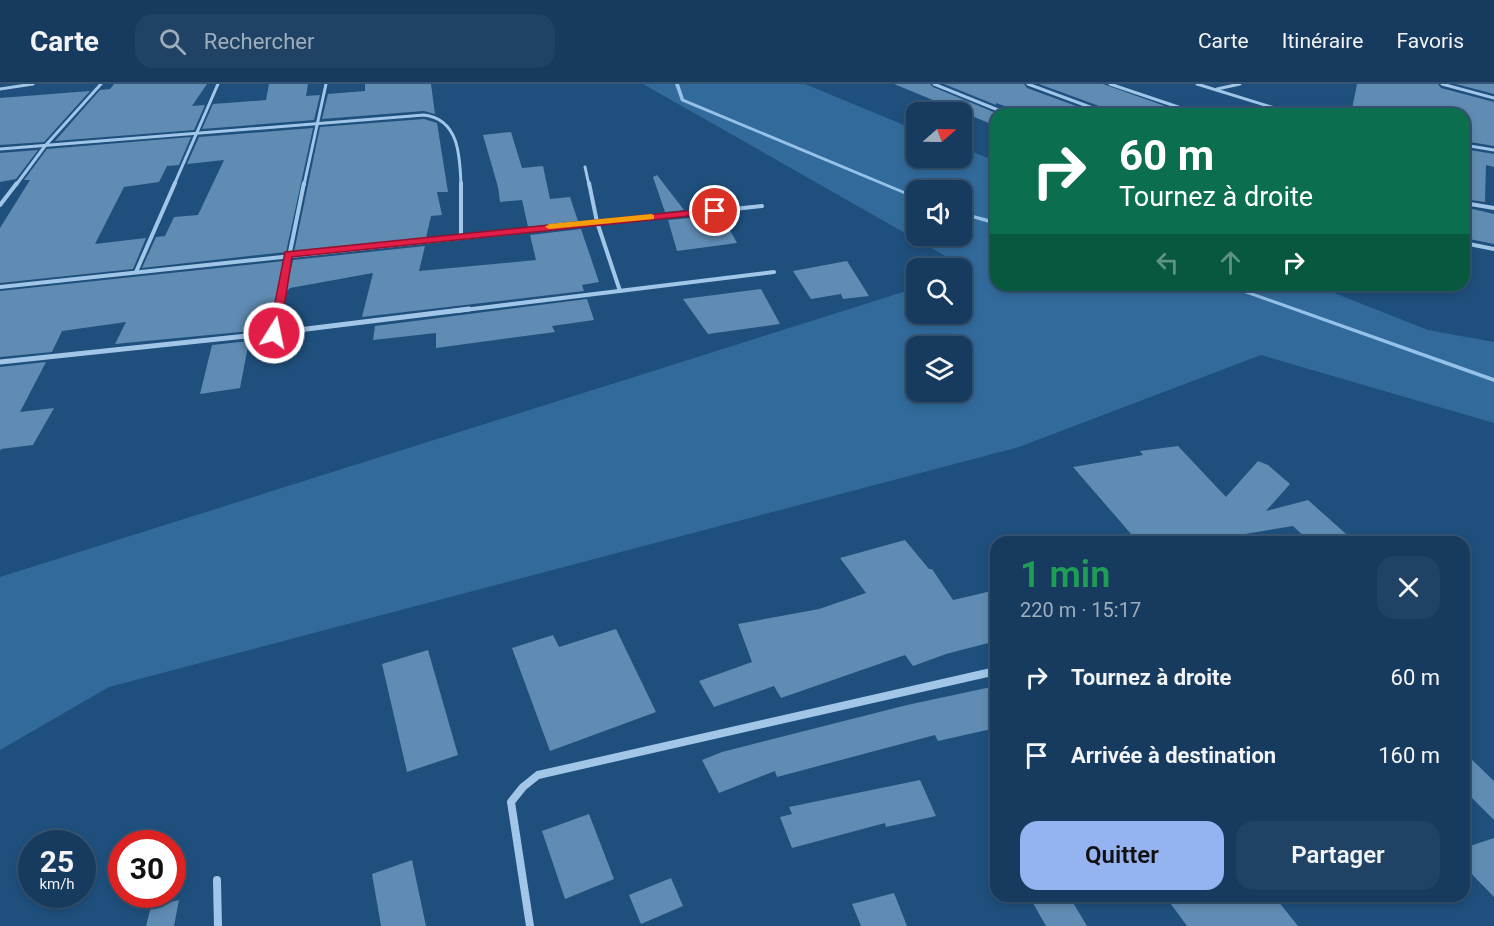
<!DOCTYPE html>
<html lang="fr">
<head>
<meta charset="utf-8">
<style>
  :root { --surface:#173b5e; --page:#204264; --text:#f1f3f6; --muted:#9eadbc; --line:#365573; --accent:#95b2f1 }
  body { margin:0; font-family:Roboto,sans-serif; background:var(--page); color:var(--text); height:100vh; display:flex; flex-direction:column; font-size:22px; white-space:nowrap }
  * { box-sizing:border-box; margin:0 }
  p { font-size:20px; color:var(--muted) }
  .icon { flex:none; width:33px; height:33px; fill:none; stroke:currentColor; stroke-width:2; stroke-linecap:round; stroke-linejoin:round }
  .map { position:relative; flex:1; overflow:hidden }
  .sheet { position:absolute; left:990px; top:452px; width:480px; height:366px; display:flex; flex-direction:column; background:var(--surface); border-radius:18px; box-shadow:0 3px 9px #0003,0 0 0 2px var(--line) }
  .sheet>* { flex:none }
  .top-card { position:absolute; left:990px; top:24px; width:480px; height:183px; border-radius:18px; box-shadow:0 3px 9px #0003,0 0 0 2px var(--line); background:#0b6e4f; color:#fff; overflow:hidden }
  .needle { width:39px; rotate:70deg }
  .tools { position:absolute; left:906px; top:18px; display:grid; gap:12px }
  .tools a { display:grid; place-items:center; width:66px; height:66px; border-radius:12px; background:var(--surface); box-shadow:0 3px 9px #0003,0 0 0 2px var(--line); font-size:30px }
  .speed { position:absolute; left:18px; top:746px; display:flex; gap:12px; font-size:30px; font-weight:700; text-align:center }
  .speed>* { display:grid; place-content:center; width:78px; height:78px; border-radius:50%; background:var(--surface); box-shadow:0 3px 9px #0003,0 0 0 2px var(--line); line-height:1 }
  .speed small { font-size:15px; font-weight:400 }
  .speed .limit { border:9px solid #d22; background:#fff; color:#111 }
  .pin { position:absolute; display:grid; place-items:center; width:51px; height:51px; color:#fff; margin:-26px; border:3px solid #fff; border-radius:50%; box-shadow:0 2px 6px #0007 }
  .me { position:absolute; width:66px; margin:-33px; rotate:10deg; stroke-linejoin:round; filter:drop-shadow(0 0 4px #0008) }
  .turn { display:flex; align-items:center; gap:21px; height:126px; padding:0 30px; font-size:27px }
  .turn .icon { width:78px; height:78px; stroke-width:2.5 }
  .turn b { display:block; font-size:42px; line-height:51px }
  .lanes { display:flex; align-items:center; height:57px; padding:0 30px; background:#0003; justify-content:center; gap:30px; direction:ltr }
  .lanes .off { opacity:.35 }
  .round { display:grid; place-items:center; flex:none; width:63px; height:63px; border-radius:18px; background:var(--page) }
  .headline { display:flex; align-items:center; justify-content:space-between; height:102px; padding:0 30px }
  h1 { font-size:36px; font-weight:600; line-height:45px; color:#1e9e55 }
  .action { display:flex; gap:12px; margin-top:auto; padding:12px 30px }
  .action a { flex:1; height:69px; border-radius:18px; background:var(--accent); color:#111; font-size:24px; font-weight:600; line-height:69px; text-align:center }
  .action a+a { background:var(--page); color:var(--text) }
  ul { padding:0; list-style:none }
  li { display:flex; align-items:center; gap:18px; height:78px; padding:0 30px }
  li div { flex:1 }
  li b { display:block; font-size:22px }
  li em { font-style:normal }
  header { display:flex; align-items:center; gap:36px; box-sizing:border-box; height:84px; padding:0 30px; background:var(--surface); border-bottom:2px solid var(--line) }
  header strong { font-size:28px }
  nav { display:flex; gap:33px; margin-inline-start:auto; font-size:21px }
  .search { width:420px; height:54px; background:var(--page); display:flex; align-items:center; gap:15px; box-sizing:border-box; padding:0 21px; border-radius:18px; color:var(--muted); font-size:22px }
  .map>svg:first-child { display:block }
  .green { fill:#316a9b; fill-rule:evenodd }
  .lines { fill:none; stroke-linecap:round; stroke-linejoin:round }
  .stream { fill:#95c2e9; fill-rule:evenodd }
  .building { fill:#608bb2 }
  .minor-far4 { stroke:#a1c6e7; stroke-width:3 }
  .minor-far3 { stroke:#a1c6e7; stroke-width:4 }
  .minor-far2 { stroke:#a1c6e7; stroke-width:5 }
  .minor-far1 { stroke:#a1c6e7; stroke-width:7 }
  .minor { stroke:#a1c6e7; stroke-width:8 }
  .route { fill:#e11d48; stroke:#92132f; stroke-width:1.5 }
  .slow { fill:#f59e0b }
</style>
</head>
<body>
<header>
<strong>Carte</strong>
<div class="search"><svg class="icon" aria-label="search" viewBox="0 0 24 24"><circle cx="10" cy="10" r="6"/><path d="M15 15l6 6"/></svg>Rechercher</div>
<nav><a>Carte</a><a>Itinéraire</a><a>Favoris</a></nav>
</header>
<div class="map">
<svg width="1494" height="842" viewBox="0 0 1494 842">
  <rect width="100%" height="100%" fill="#1f4f7d"/>
  <path class="green" d="M643 0H805L916 46V74H962V64L996 77V201H1314L1428 246 1494 258V339L1261 271 1019 363 109 603 0 666V493L916 204V230H962V189L970 186ZM916 106H962V152H916ZM916 262H962V308H916Z"/>
  <g class="lines">
    <g class="stream">
      <polygon points="675,0 679,0 684,15 916,112 916,115 681,17"/>
      <polygon points="962,128 996,137 996,141 962,131"/>
      <polygon points="1222,201 1231,201 1494,294 1494,298"/>
    </g>
  </g>
  <g class="building">
    <polygon points="114,0 207,0 192,22 205,21 194,46 55,57 100,6 110,5"/>
    <polygon points="269,0 308,0 306,12 320,11 314,36 202,45 213,20 266,16"/>
    <polygon points="365,0 431,0 435,30 424,27 322,35 328,10 365,7"/>
    <polygon points="894,0 930,0 933,3 996,29 996,42"/>
    <polygon points="944,0 1024,0 1027,4 1098,30 1026,30 996,19 996,21"/>
    <polygon points="1039,0 1103,0 1179,27 1179,30 1113,30 1110,26"/>
    <polygon points="1357,0 1438,0 1441,4 1494,18 1494,62 1464,57 1464,30 1351,30"/>
    <polygon points="1456,0 1494,0 1494,10"/>
    <polygon points="90,7 44,58 0,61 0,14"/>
    <polygon points="424,35 437,39 448,108 437,108 442,131 431,132 426,154 294,168 320,43"/>
    <polygon points="313,44 286,168 142,184 156,153 165,152 174,133 198,131 224,76 187,80 199,53"/>
    <polygon points="511,48 522,84 543,82 550,115 570,113 578,137 528,143 522,116 500,118 498,103 483,51"/>
    <polygon points="191,53 179,81 167,82 159,98 124,103 95,160 146,154 133,185 0,199 0,144 30,96 24,96 47,65"/>
    <polygon points="1464,65 1494,70 1494,83 1486,81 1485,118 1464,115"/>
    <polygon points="38,66 16,95 0,98 0,69"/>
    <polygon points="657,91 684,126 665,128 653,93"/>
    <polygon points="1464,123 1494,130 1494,160 1464,154"/>
    <polygon points="690,134 696,141 726,139 737,159 677,167 668,136"/>
    <polygon points="581,145 599,198 582,201 584,207 362,233 373,189 290,204 286,208 293,176 425,162 419,187 536,176 530,151"/>
    <polygon points="284,177 276,219 251,247 115,260 126,238 62,247 52,268 0,273 0,207"/>
    <polygon points="847,177 869,212 843,215 841,210 811,215 793,187"/>
    <polygon points="761,205 780,240 708,250 683,215"/>
    <polygon points="587,215 594,236 552,242 555,248 436,264 436,249 373,256 375,242"/>
    <polygon points="249,257 240,304 200,310 212,261"/>
    <polygon points="46,278 20,328 54,324 33,361 1,365 0,367 0,283"/>
    <polygon points="1178,362 1226,413 1258,377 1268,381 1290,400 1266,427 1308,416 1355,458 1310,458 1293,442 1198,458 1138,458 1073,383 1143,371 1140,367"/>
    <polygon points="905,456 929,485 932,485 953,516 996,506 996,557 946,570 913,582 905,571 781,614 774,602 714,623 699,597 752,578 738,540 819,525 866,509 840,474"/>
    <polygon points="616,545 656,628 550,667 512,564 553,551 559,563"/>
    <polygon points="428,566 458,671 407,688 382,580"/>
    <polygon points="996,602 996,644 938,657 935,651 777,693 775,687 719,709 702,676 722,668 907,621"/>
    <polygon points="1464,668 1494,697 1494,736 1464,706"/>
    <polygon points="920,696 936,732 886,743 885,739 792,764 780,733 792,730 789,723"/>
    <polygon points="589,730 614,795 565,815 542,747"/>
    <polygon points="1494,754 1494,813 1464,782 1464,764"/>
    <polygon points="412,776 426,842 381,842 372,790"/>
    <polygon points="671,794 683,822 641,840 629,811"/>
    <polygon points="894,809 907,842 861,842 852,820"/>
    <polygon points="1029,812 1069,812 1087,842 1046,842"/>
    <polygon points="1165,812 1274,812 1298,842 1187,842"/>
    <polygon points="179,816 174,842 146,842 151,823"/>
  </g>
  <g class="lines">
    <g class="minor-far4">
      <polyline points="934,0 1008,30"/>
      <polyline points="1028,0 1109,30"/>
      <polyline points="1110,0 1199,30"/>
      <polyline points="1197,0 1294,30"/>
      <polyline points="1442,0 1494,14"/>
      <polyline points="0,5 33,0"/>
      <polyline points="1217,5 1240,0"/>
      <polyline points="1464,61 1494,66"/>
      <path d="M0 65 424 31C459 35 460 72 461 101"/>
      <polyline points="585,83 589,101"/>
      <polyline points="16,101 45,62 101,0"/>
      <polyline points="174,101 218,0"/>
      <polyline points="304,101 326,0"/>
    </g>
    <g class="minor-far3">
      <polyline points="589,99 597,138 620,207"/>
      <polyline points="1464,119 1494,124"/>
      <polyline points="0,121 17,99"/>
      <polyline points="461,152 461,99"/>
      <polyline points="1464,159 1494,165"/>
      <polyline points="136,188 175,99"/>
      <polyline points="0,203 762,122"/>
      <polyline points="278,227 304,99"/>
      <polyline points="456,227 774,188"/>
    </g>
    <g class="minor-far2">
      <polyline points="274,249 278,225"/>
      <polyline points="0,278 274,249 469,225"/>
    </g>
    <polyline class="minor-far1" points="992,588 996,587"/>
    <g class="minor">
      <polyline points="217,796 218,842"/>
      <polyline points="530,842 511,718 523,703 538,691 996,587"/>
    </g>
  </g>
  <polygon class="route" points="715,124 720,127 718,129 292,173 280,249 274,253 269,249 285,168"/>
  <polygon class="slow" points="651,130 654,131 654,135 549,145 545,143 549,140"/>
</svg>
<div class="tools">
<a><svg class="needle" viewBox="-14 -14 28 28"><path d="M0-13l5 13h-10z" fill="#e53935"/><path d="M0 13l5-13h-10z" fill="#9eadbc"/></svg></a>
<a><svg class="icon" aria-label="sound" viewBox="0 0 24 24"><path d="M4 9h4l5-4v14l-5-4H4zM17 9q2 3 0 6"/></svg></a>
<a><svg class="icon" aria-label="search" viewBox="0 0 24 24"><circle cx="10" cy="10" r="6"/><path d="M15 15l6 6"/></svg></a>
<a><svg class="icon" aria-label="layers" viewBox="0 0 24 24"><path d="M12 4l9 5-9 5-9-5zM3 14l9 5 9-5"/></svg></a>
</div>
<div class="speed"><div>25<small>km/h</small></div><div class="limit">30</div></div>
<div class="pin" style="left:715px;top:127px;background:#d93025"><svg class="icon" aria-label="arrive" viewBox="0 0 24 24"><path d="M6 21V4h12l-3 4 3 4H6"/></svg></div>
<svg class="me" style="left:274px;top:249px" viewBox="-20 -20 40 40"><circle r="17" fill="#e11d48" stroke="#fff" stroke-width="3"/><path d="M0-11L8 9 0 5-8 9z" fill="#fff"/></svg>
<div class="top-card">
<div class="turn"><svg class="icon" aria-label="right" viewBox="0 0 24 24"><path d="M7 20v-9h11M14 6l5 5-5 5"/></svg><div><b>60 m</b>Tournez à droite</div></div>
<div class="lanes"><svg class="icon off" aria-label="left" viewBox="0 0 24 24"><path d="M17 20v-9H6M10 6l-5 5 5 5"/></svg><svg class="icon off" aria-label="ahead" viewBox="0 0 24 24"><path d="M12 20V5M6 11l6-6 6 6"/></svg><svg class="icon" aria-label="right" viewBox="0 0 24 24"><path d="M7 20v-9h11M14 6l5 5-5 5"/></svg></div>
</div>
<section class="sheet">
<div class="headline"><div><h1>1 min</h1><p>220 m · 15:17</p></div><a class="round"><svg class="icon" aria-label="close" viewBox="0 0 24 24"><path d="M6 6l12 12M18 6L6 18"/></svg></a></div>
<ul>
<li><svg class="icon" aria-label="right" viewBox="0 0 24 24"><path d="M7 20v-9h11M14 6l5 5-5 5"/></svg><div><b>Tournez à droite</b></div><em>60 m</em></li>
<li><svg class="icon" aria-label="arrive" viewBox="0 0 24 24"><path d="M6 21V4h12l-3 4 3 4H6"/></svg><div><b>Arrivée à destination</b></div><em>160 m</em></li>
</ul>
<div class="action"><a>Quitter</a><a>Partager</a></div>
</section>
</div>
</body>
</html>
